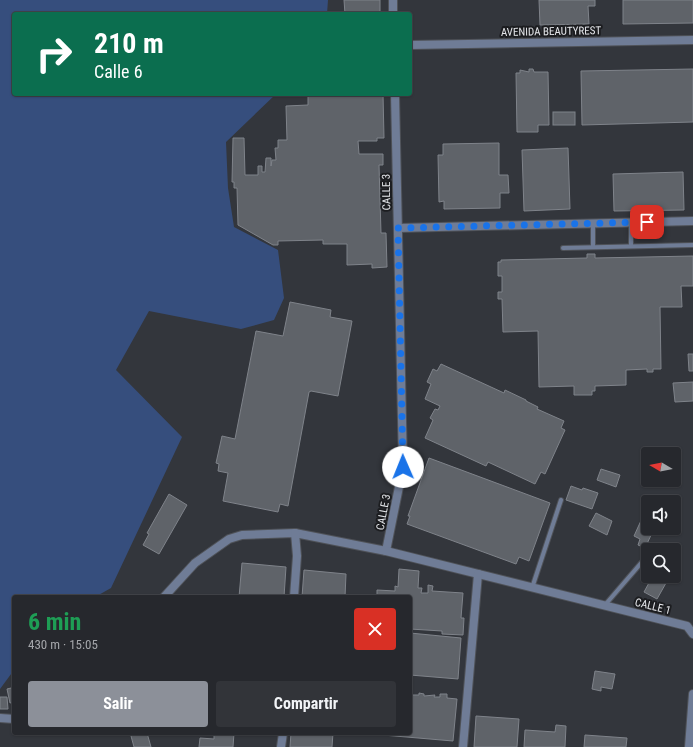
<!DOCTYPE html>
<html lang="es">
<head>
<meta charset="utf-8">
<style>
  :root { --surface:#26282d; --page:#323439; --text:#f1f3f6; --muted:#a4a6aa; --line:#424449; --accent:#8c9099 }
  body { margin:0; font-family:"Roboto Condensed",sans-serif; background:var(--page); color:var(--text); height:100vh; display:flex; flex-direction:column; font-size:15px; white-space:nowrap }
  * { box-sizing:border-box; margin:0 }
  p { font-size:13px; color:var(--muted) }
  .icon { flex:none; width:22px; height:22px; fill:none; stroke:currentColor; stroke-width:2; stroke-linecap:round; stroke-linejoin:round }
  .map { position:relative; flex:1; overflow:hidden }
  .sheet { position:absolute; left:12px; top:595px; width:400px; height:140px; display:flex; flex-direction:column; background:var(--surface); border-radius:4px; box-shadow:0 1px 3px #0004,0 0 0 1px var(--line) }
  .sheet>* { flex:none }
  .banner { position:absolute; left:12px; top:12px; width:400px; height:84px; border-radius:4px; box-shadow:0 1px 3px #0004,0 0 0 1px var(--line); background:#0b6e4f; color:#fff; overflow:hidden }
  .needle { width:26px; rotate:280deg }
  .buttons { position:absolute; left:641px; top:447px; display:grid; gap:8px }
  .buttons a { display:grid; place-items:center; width:40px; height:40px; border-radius:4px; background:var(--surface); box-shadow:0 1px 3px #0004,0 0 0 1px var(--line); font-size:20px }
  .pin { position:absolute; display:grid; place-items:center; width:34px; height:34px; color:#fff; margin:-17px; border-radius:8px; box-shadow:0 2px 6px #0006 }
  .me { position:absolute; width:44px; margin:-22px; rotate:359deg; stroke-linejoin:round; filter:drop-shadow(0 0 3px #0008) }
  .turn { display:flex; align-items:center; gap:14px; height:84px; padding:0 16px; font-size:18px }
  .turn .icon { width:52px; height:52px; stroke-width:2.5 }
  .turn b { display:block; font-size:28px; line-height:34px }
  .round { display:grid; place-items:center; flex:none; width:42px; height:42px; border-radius:4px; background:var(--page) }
  .summary { display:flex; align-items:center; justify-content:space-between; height:68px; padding:0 16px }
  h1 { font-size:24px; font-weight:700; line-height:30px; color:#1e9e55 }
  .cta { display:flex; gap:8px; margin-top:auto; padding:8px 16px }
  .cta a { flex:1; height:46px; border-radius:4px; background:var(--accent); color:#fff; font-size:16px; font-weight:700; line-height:46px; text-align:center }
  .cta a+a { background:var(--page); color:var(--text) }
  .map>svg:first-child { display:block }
  .green { fill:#364e7d }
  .building { fill:#5f6369; stroke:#7f838a }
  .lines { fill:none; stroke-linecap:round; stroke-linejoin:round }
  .service-casing { stroke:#4f5258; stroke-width:6 }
  .minor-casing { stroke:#4f5258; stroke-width:10 }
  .service { stroke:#6f7c96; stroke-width:4 }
  .minor { stroke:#6f7c96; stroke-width:8 }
  .route { stroke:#1a73e8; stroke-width:7; stroke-dasharray:0 12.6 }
  .labels { text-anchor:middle; stroke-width:4; stroke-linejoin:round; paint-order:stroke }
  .street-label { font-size:11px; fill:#e5e7eb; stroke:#1c1d20 }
</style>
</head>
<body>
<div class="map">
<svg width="693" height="747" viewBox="0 0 693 747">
  <rect width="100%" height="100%" fill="#33363c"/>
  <polygon class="green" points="0,0 328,0 327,14 14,14 14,94 276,94 226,142 228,188 234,227 278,250 284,298 274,320 241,329 149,311 116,370 182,437 111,588 95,597 14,597 14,670 0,689"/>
  <g class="building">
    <polygon points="344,0 380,0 380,14 345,14"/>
    <polygon points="539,0 595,0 595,6 588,6 589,24 540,25"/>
    <polygon points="623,0 693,0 693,23 623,24"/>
    <polygon points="529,69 533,69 534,72 548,72 549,125 538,125 538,132 517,132 516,73 520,73 520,70 529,72"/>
    <polygon points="693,69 693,122 582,125 581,71"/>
    <polygon points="308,94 383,94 384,138 377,138 377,141 358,141 359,154 383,154 383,165 379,165 381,233 386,233 387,267 372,268 372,264 347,265 347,244 323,244 323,240 278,241 278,245 273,245 238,225 237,188 234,188 234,182 232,182 233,138 244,138 245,175 258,175 258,166 262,166 262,172 265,172 266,158 271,158 271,166 272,160 276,160 275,148 278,148 278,140 287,140 286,106 308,105"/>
    <rect x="553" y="112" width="22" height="13"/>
    <polygon points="499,143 499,175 508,175 509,193 500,193 500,208 444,209 444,201 439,202 438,155 443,155 443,144"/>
    <polygon points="568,148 570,209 524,211 522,150"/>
    <polygon points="683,172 684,210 614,211 613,174"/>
    <polygon points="587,254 595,254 595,258 693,256 693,286 681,286 682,307 660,307 661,369 653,369 653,372 647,372 647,369 626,370 626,385 595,386 595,391 592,391 592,395 574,395 574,386 539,387 538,331 503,332 502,299 498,299 498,292 502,292 502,276 498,276 498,262 501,262 501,260 587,258"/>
    <polygon points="290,302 331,310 330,317 352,321 338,396 311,391 309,392 288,506 280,504 278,512 223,501 228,473 218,471 219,464 216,463 222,436 235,439 256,331 283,336"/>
    <polygon points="688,354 693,354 693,371 689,371"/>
    <polygon points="441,364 504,393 505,390 526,400 526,401 538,407 537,409 564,421 561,428 565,430 545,474 541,472 535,484 488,462 486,466 425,438 433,420 430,418 435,409 438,410 440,406 425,399 431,384 427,382 433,369 437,371"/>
    <polygon points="693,382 693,401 675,402 673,383"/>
    <polygon points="429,458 550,503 529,561 519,557 516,564 407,524 410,516 408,516"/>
    <polygon points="601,469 620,475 616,487 597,480"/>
    <polygon points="571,486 582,490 583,488 598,493 592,509 566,500"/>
    <polygon points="169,494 187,505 159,554 143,545 149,534 147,533"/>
    <polygon points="596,513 612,521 607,535 589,526"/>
    <polygon points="644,514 648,516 646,531 652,533 645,548 638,545 640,539 634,536"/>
    <polygon points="242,563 286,567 284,597 239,597"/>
    <polygon points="399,569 419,571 418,588 422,588 421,593 428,593 428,585 433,586 432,591 463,593 461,618 464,618 463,635 442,634 442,631 410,629 410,597 361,597 361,596 377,597 377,590 395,591 395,586 398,587"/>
    <polygon points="304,570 346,574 345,597 302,597"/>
    <polygon points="656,578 666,583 657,599 644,592 650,581 654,583"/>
    <polygon points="410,633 461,638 458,679 410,675"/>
    <polygon points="595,671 615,674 612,689 601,687 601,691 592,689"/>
    <polygon points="11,688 12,691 14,690 14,702 10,703 7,689"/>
    <polygon points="419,693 424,694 424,696 435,695 434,697 440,697 440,694 447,694 447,698 457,699 453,741 383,735 383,733 380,733 410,733 410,695 419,695"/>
    <polygon points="0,697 7,697 8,709 0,709"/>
    <polygon points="476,716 519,719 517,747 474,747"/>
    <polygon points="556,725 566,726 565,747 524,747 525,730 555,732"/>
    <polygon points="140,733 147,733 151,747 134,747 131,736"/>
    <polygon points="214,733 234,733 233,747 199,747 200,738 214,739"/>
    <polygon points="291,733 333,733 332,747 290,747"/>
    <polygon points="585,735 627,738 626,747 584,747"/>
  </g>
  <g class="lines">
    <defs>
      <g id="service">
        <polyline points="631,223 631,246"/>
        <polyline points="593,224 593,247"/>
        <polyline points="563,248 693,245"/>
        <polyline points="532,588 561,500"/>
        <polyline points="605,605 648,555"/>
      </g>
      <g id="minor">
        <polyline points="393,0 393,14"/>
        <polyline points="410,45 693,40"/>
        <polyline points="398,228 693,221"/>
        <polyline points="386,551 403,467 395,94"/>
        <polyline points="164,597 195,563 229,539 242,535 295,533 386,551 687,626 693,634"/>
        <polyline points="294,597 297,556 295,533"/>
        <polyline points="0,718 14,719"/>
        <polyline points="281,747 283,733"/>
        <polyline points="463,747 478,574"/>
        <polyline points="689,747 693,694"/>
      </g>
    </defs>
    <use href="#service" class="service-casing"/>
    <use href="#minor" class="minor-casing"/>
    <use href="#service" class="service"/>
    <use href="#minor" class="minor"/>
  </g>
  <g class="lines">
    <polyline class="route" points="403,467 398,228 647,222"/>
  </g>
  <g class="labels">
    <g class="street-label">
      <text transform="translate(551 31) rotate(-1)" y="4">AVENIDA BEAUTYREST</text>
      <text transform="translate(386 192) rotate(-91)" y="4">CALLE 3</text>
      <text transform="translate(383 512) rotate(-79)" y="4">CALLE 3</text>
      <text transform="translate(653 606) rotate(14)" y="4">CALLE 1</text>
    </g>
  </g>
</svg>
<div class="buttons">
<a><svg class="needle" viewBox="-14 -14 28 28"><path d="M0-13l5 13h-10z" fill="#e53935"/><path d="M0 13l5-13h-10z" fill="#a4a6aa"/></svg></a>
<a><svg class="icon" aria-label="sound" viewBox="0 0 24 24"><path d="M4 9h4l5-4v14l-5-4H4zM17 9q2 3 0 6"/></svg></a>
<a><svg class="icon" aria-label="search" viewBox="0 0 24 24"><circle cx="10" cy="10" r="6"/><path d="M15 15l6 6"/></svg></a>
</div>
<div class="pin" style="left:647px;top:222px;background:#d93025"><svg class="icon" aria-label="arrive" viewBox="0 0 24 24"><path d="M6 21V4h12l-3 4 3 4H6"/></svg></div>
<svg class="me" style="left:403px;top:467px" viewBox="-20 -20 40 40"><circle r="19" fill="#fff"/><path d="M0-13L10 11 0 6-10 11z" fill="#1a73e8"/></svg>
<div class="banner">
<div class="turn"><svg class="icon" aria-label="right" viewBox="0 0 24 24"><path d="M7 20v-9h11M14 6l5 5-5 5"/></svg><div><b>210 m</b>Calle 6</div></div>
</div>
<section class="sheet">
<div class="summary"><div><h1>6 min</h1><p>430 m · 15:05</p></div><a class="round" style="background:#d93025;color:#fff"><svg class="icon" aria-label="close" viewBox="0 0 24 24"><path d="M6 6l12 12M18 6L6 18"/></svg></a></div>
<div class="cta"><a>Salir</a><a>Compartir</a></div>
</section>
</div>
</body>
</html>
